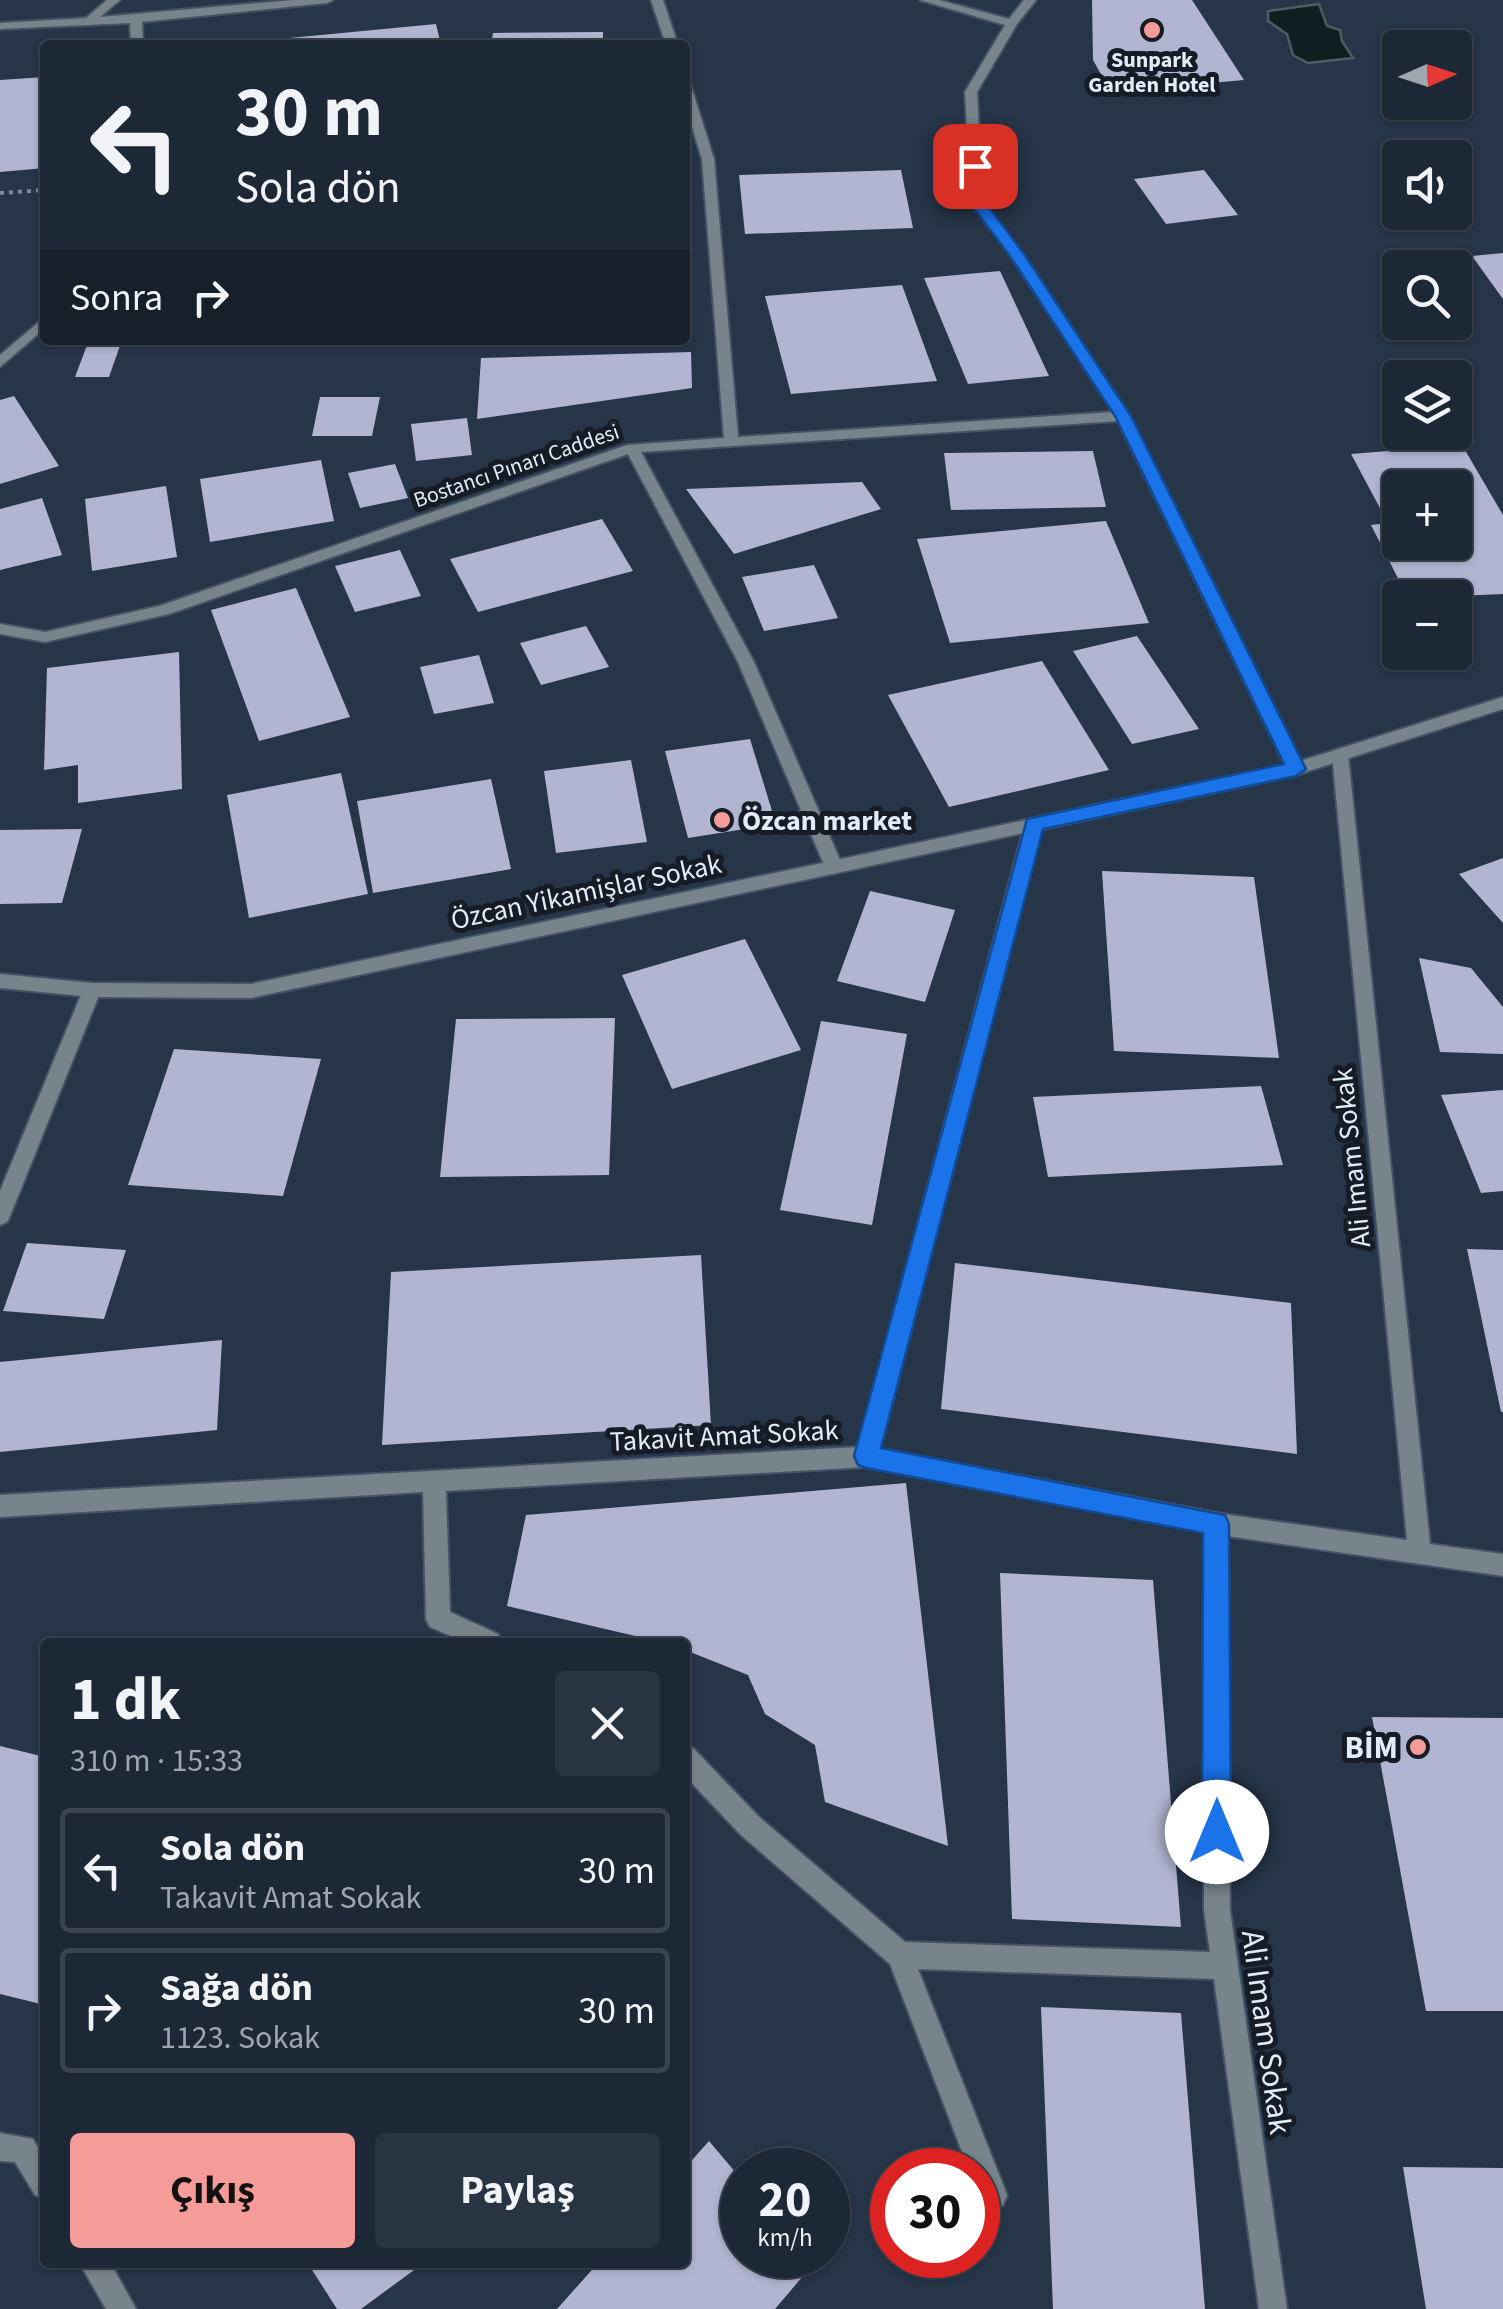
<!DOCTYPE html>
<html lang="tr">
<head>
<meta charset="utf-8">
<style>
  :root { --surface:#1c2836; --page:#293442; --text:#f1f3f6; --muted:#a0a6ad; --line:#3a4451; --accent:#f59b98 }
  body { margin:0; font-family:"Source Sans 3",sans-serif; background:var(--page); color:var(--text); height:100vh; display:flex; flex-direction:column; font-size:38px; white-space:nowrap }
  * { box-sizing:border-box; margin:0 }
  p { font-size:32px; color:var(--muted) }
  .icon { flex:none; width:55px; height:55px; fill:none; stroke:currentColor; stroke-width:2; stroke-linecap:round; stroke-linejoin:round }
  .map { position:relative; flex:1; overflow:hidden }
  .side { position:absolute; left:40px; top:1638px; width:650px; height:630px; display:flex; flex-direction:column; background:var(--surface); border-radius:10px; box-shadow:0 2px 8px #0004,0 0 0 2px var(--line) }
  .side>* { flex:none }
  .guide { position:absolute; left:40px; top:40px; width:650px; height:305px; border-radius:10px; box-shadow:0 2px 8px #0004,0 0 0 2px var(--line); background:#1c2836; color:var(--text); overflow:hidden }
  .needle { width:65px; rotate:87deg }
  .buttons { position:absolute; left:1382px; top:30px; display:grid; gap:20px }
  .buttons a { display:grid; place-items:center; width:90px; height:90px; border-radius:10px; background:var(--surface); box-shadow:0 2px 8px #0004,0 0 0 2px var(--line); font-size:50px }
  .speed { position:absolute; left:720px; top:2148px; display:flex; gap:20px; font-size:50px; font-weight:700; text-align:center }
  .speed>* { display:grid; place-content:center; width:130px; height:130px; border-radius:50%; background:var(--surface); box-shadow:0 2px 8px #0004,0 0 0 2px var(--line); line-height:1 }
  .speed small { font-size:25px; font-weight:400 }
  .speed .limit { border:15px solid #d22; background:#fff; color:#111 }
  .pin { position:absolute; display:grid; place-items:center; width:85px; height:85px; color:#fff; margin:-42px; border-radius:20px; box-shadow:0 5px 15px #0006 }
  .me { position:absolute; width:110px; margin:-55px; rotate:0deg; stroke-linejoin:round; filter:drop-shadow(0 0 8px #0008) }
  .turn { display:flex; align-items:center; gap:35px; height:210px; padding:0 30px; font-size:45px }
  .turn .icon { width:130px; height:130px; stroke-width:2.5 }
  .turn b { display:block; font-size:70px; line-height:85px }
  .then { display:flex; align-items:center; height:95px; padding:0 30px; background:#0003; gap:20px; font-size:38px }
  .round { display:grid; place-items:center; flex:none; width:105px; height:105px; border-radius:10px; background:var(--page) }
  .head { display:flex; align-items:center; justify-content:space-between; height:170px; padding:0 30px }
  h1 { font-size:60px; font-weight:700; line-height:75px }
  .cta { display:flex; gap:20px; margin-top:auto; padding:20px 30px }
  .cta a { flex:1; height:115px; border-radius:10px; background:var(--accent); color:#111; font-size:40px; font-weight:700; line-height:115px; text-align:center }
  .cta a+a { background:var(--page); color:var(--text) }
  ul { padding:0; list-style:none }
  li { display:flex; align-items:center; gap:30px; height:125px; margin:0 20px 15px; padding:0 10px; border:5px solid var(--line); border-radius:10px }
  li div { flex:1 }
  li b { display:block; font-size:38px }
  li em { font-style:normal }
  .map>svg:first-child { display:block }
  .water { fill:#0f1e20; stroke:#4e5c61; stroke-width:2.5 }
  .building { fill:#b2b5d1; fill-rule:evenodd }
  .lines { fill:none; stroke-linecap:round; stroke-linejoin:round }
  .minor-casing { stroke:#445264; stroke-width:4 }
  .tertiary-casing { stroke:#445264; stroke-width:4 }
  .path { stroke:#7c8999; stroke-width:4; stroke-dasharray:4 5; stroke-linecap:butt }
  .minor { fill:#78848b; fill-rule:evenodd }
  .tertiary { fill:#78848b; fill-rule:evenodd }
  .route { fill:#1a73e8; stroke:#114b97; stroke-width:2.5 }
  .poi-dot { fill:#f59b98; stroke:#161c25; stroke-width:4 }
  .labels { text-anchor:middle; stroke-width:10; stroke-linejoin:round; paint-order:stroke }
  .far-poi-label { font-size:22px; font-weight:bold; fill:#e2ebf8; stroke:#161c25 }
  .far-street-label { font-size:22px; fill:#e2ebf8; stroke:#161c25 }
  .poi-label { font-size:28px; font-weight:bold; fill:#e2ebf8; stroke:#161c25; text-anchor:start }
  .street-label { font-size:28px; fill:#e2ebf8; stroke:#161c25 }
  .near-poi-label { font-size:32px; font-weight:bold; fill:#e2ebf8; stroke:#161c25; text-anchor:end }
  .near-street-label { font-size:32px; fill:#e2ebf8; stroke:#161c25 }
</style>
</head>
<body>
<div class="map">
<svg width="1503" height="2309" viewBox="0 0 1503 2309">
  <rect width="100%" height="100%" fill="#263548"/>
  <polygon class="water" points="1319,4 1327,26 1340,30 1342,41 1353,58 1308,63 1293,55 1287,34 1268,21 1268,11"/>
  <g class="building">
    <polygon points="1092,0 1192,0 1244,80 1111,92 1093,60"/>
    <polygon points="436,24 441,45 258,45 258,41"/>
    <polygon points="603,32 603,45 491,45 493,33"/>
    <polygon points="45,77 45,168 0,172 0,80"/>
    <polygon points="901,170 913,228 745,234 739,175"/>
    <polygon points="1204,170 1238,215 1166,224 1134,179"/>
    <polygon points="1503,253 1503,299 1472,256"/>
    <polygon points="1000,271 1049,376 968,384 924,278"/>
    <polygon points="902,285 937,381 791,394 765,296"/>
    <polygon points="89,340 122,340 109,377 75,377"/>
    <polygon points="691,352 692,388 477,419 481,358"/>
    <polygon points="14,396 59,466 0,484 0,400"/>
    <polygon points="320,397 380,397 372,436 312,436"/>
    <polygon points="467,418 472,455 416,461 411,424"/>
    <path d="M1462 445 1503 515V594L1408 598 1371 525 1388 523 1351 454ZM1400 488H1455V542H1400Z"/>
    <polygon points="1093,451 1106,507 951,510 944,453"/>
    <polygon points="321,460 334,521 210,542 200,479"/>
    <polygon points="395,464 408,498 360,508 348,473"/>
    <polygon points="862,482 881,509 734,554 686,489"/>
    <polygon points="166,486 177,557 92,571 85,499"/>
    <polygon points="42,498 62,555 0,570 0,509"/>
    <polygon points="602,519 633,571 478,612 450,559"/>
    <polygon points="1106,521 1149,623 950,643 917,539"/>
    <polygon points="400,550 421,596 355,612 335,566"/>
    <polygon points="814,565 838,618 764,631 742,577"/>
    <polygon points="296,588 350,717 259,741 211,610"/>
    <polygon points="586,626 609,667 541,685 520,643"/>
    <polygon points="1137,636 1199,729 1132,744 1073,651"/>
    <polygon points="179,652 182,789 78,803 78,765 44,770 47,668"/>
    <polygon points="479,655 494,703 434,714 420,667"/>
    <polygon points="1042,661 1109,770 949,807 888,695"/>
    <polygon points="750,739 776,824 688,838 665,751"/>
    <polygon points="631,760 647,842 556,853 544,771"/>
    <polygon points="341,773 368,894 249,918 227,795"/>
    <polygon points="491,779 511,869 373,893 357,801"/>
    <polygon points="82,829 62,903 0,904 0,830"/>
    <polygon points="1503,858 1503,923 1459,874"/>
    <polygon points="1102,871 1254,877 1279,1058 1114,1051"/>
    <polygon points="870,891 955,910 925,1002 837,981"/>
    <polygon points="745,939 801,1050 672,1089 622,975"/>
    <polygon points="1419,958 1471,968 1503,1007 1503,1054 1440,1052"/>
    <polygon points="615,1018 609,1175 440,1177 456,1019"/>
    <polygon points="821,1021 907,1034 872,1225 780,1210"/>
    <polygon points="174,1049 321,1059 283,1196 128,1185"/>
    <polygon points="1261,1086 1283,1165 1048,1177 1033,1097"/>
    <polygon points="1503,1090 1503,1191 1481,1193 1441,1095"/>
    <polygon points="27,1243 126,1250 104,1319 3,1311"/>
    <polygon points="1467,1249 1503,1250 1503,1412 1501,1412"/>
    <polygon points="701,1255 711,1425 382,1445 391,1272"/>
    <polygon points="955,1263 1291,1303 1297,1454 941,1409"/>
    <polygon points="222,1340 217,1430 0,1452 0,1362"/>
    <polygon points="906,1483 948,1846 825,1802 815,1745 765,1714 748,1675 685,1650 685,1642 661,1642 507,1606 526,1515"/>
    <polygon points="1000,1573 1153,1580 1181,1927 1012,1919"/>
    <polygon points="1372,1717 1503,1718 1503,2011 1426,2011"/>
    <polygon points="0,1746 45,1757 45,2005 0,1994"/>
    <polygon points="1041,2007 1181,2013 1205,2309 1053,2309"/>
    <polygon points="709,2141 742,2180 742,2255 807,2255 814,2263 775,2309 557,2309 599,2262 685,2262 685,2168"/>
    <polygon points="1403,2167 1503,2168 1503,2309 1426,2309"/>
    <polygon points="307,2262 425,2262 361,2309 337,2309"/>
  </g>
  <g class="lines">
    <defs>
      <g id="minor">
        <polygon points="107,0 120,0 100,17 293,0 333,0 327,3 142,22 143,45 131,45 130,23 0,29 0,23 86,18"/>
        <polygon points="651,0 663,0 678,45 666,45"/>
        <polygon points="920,0 939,0 1009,19 1024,0 1036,0 1017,24 977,92 983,203 1023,254 1130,416 1305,769 1302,773 1296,775 1287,769 1118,421 641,452 754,662 843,867 834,874 825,867 738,662 628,454 169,614 45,642 0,634 0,624 45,632 159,606 627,445 724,438 702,159 685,105 685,82 691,86 714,159 738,437 1113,412 1011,256 971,203 965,92 1005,25"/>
        <polygon points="45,317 45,328 0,367 0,355"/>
        <polygon points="1340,748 1348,754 1430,1544 1503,1554 1503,1576 1227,1536 1230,1910 1287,2309 1259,2309 1214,1979 918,1969 1007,2195 1003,2205 993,2209 983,2205 978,2191 978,2170 969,2170 890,1964 741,1835 685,1776 685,1746 694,1749 759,1817 905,1942 1210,1952 1204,1910 1205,1532 867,1467 446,1491 450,1612 498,1634 502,1642 465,1642 430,1627 426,1619 423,1492 0,1517 0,1495 858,1447 1025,824 1034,818 1043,824 880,1449 1216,1513 1407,1540 1332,754"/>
        <polygon points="92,983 101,990 10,1216 7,1222 0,1225 0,1191 83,990"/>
        <polygon points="0,2133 33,2139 45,2159 45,2199 35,2195 15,2162 0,2161"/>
        <polygon points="79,2262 110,2262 136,2309 106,2309"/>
      </g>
      <polygon id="tertiary" points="1503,697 1503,709 1296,775 251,998 92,997 0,988 0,974 92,983 251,984 1294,763"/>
    </defs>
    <use href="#minor" class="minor-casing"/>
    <use href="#tertiary" class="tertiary-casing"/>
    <polyline class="path" points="0,193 45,190"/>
    <use href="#minor" class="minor"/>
    <use href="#tertiary" class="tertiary"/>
  </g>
  <polygon class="route" points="975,161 982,166 985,202 1024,254 1131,416 1306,769 1296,776 1043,829 881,1448 1225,1515 1229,1524 1231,1832 1227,1843 1217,1847 1207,1843 1202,1832 1203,1533 866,1468 858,1465 854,1456 1027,819 1284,764 1115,416 1010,256 970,203 968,166"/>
  <g class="poi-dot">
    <circle cx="1152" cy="30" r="10"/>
    <circle cx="722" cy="820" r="10"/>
    <circle cx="1418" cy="1747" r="10"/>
  </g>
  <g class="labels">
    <g class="far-poi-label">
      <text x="1152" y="67">Sunpark<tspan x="1152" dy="25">Garden Hotel</tspan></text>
    </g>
    <g class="far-street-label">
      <text transform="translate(516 465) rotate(-19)" y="8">Bostancı Pınarı Caddesi</text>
    </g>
    <g class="poi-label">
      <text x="742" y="830">Özcan market</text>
    </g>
    <g class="street-label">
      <text transform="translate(586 891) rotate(-12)" y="10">Özcan Yikamişlar Sokak</text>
      <text transform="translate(1351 1158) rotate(-96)" y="10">Ali Imam Sokak</text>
      <text transform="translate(724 1435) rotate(-3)" y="10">Takavit Amat Sokak</text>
    </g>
    <g class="near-poi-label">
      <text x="1398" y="1758">BİM</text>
    </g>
    <g class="near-street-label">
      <text transform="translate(1267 2032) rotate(82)" y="11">Ali Imam Sokak</text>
    </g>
  </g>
</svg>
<div class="buttons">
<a><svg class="needle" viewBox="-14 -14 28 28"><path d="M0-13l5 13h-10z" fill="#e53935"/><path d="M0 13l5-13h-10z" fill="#a0a6ad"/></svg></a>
<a><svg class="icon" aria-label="sound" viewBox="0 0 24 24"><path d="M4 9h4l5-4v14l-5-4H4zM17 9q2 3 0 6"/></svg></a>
<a><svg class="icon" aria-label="search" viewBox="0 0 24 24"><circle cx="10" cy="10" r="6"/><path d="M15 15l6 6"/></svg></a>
<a><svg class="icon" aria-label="layers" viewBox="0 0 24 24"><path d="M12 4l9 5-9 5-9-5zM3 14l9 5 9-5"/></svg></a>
<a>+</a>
<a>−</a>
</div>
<div class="speed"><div>20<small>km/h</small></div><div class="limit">30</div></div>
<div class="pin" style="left:975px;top:166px;background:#d93025"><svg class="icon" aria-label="arrive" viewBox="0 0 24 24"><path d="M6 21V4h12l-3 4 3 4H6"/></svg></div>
<svg class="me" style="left:1217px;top:1832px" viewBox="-20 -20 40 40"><circle r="19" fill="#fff"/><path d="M0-13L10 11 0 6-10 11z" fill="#1a73e8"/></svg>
<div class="guide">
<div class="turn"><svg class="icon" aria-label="left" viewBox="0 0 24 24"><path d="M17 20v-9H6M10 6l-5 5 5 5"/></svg><div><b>30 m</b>Sola dön</div></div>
<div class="then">Sonra<svg class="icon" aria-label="right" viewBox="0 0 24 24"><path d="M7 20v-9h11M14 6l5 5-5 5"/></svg></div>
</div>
<section class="side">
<div class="head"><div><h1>1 dk</h1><p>310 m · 15:33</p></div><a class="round"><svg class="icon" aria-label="close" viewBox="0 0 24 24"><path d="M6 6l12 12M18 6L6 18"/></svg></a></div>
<ul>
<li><svg class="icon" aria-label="left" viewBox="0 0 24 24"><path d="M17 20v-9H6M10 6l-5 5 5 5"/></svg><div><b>Sola dön</b><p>Takavit Amat Sokak</p></div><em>30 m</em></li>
<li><svg class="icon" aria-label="right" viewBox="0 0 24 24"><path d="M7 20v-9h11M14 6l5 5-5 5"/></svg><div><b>Sağa dön</b><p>1123. Sokak</p></div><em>30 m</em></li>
</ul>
<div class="cta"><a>Çıkış</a><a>Paylaş</a></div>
</section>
</div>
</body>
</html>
